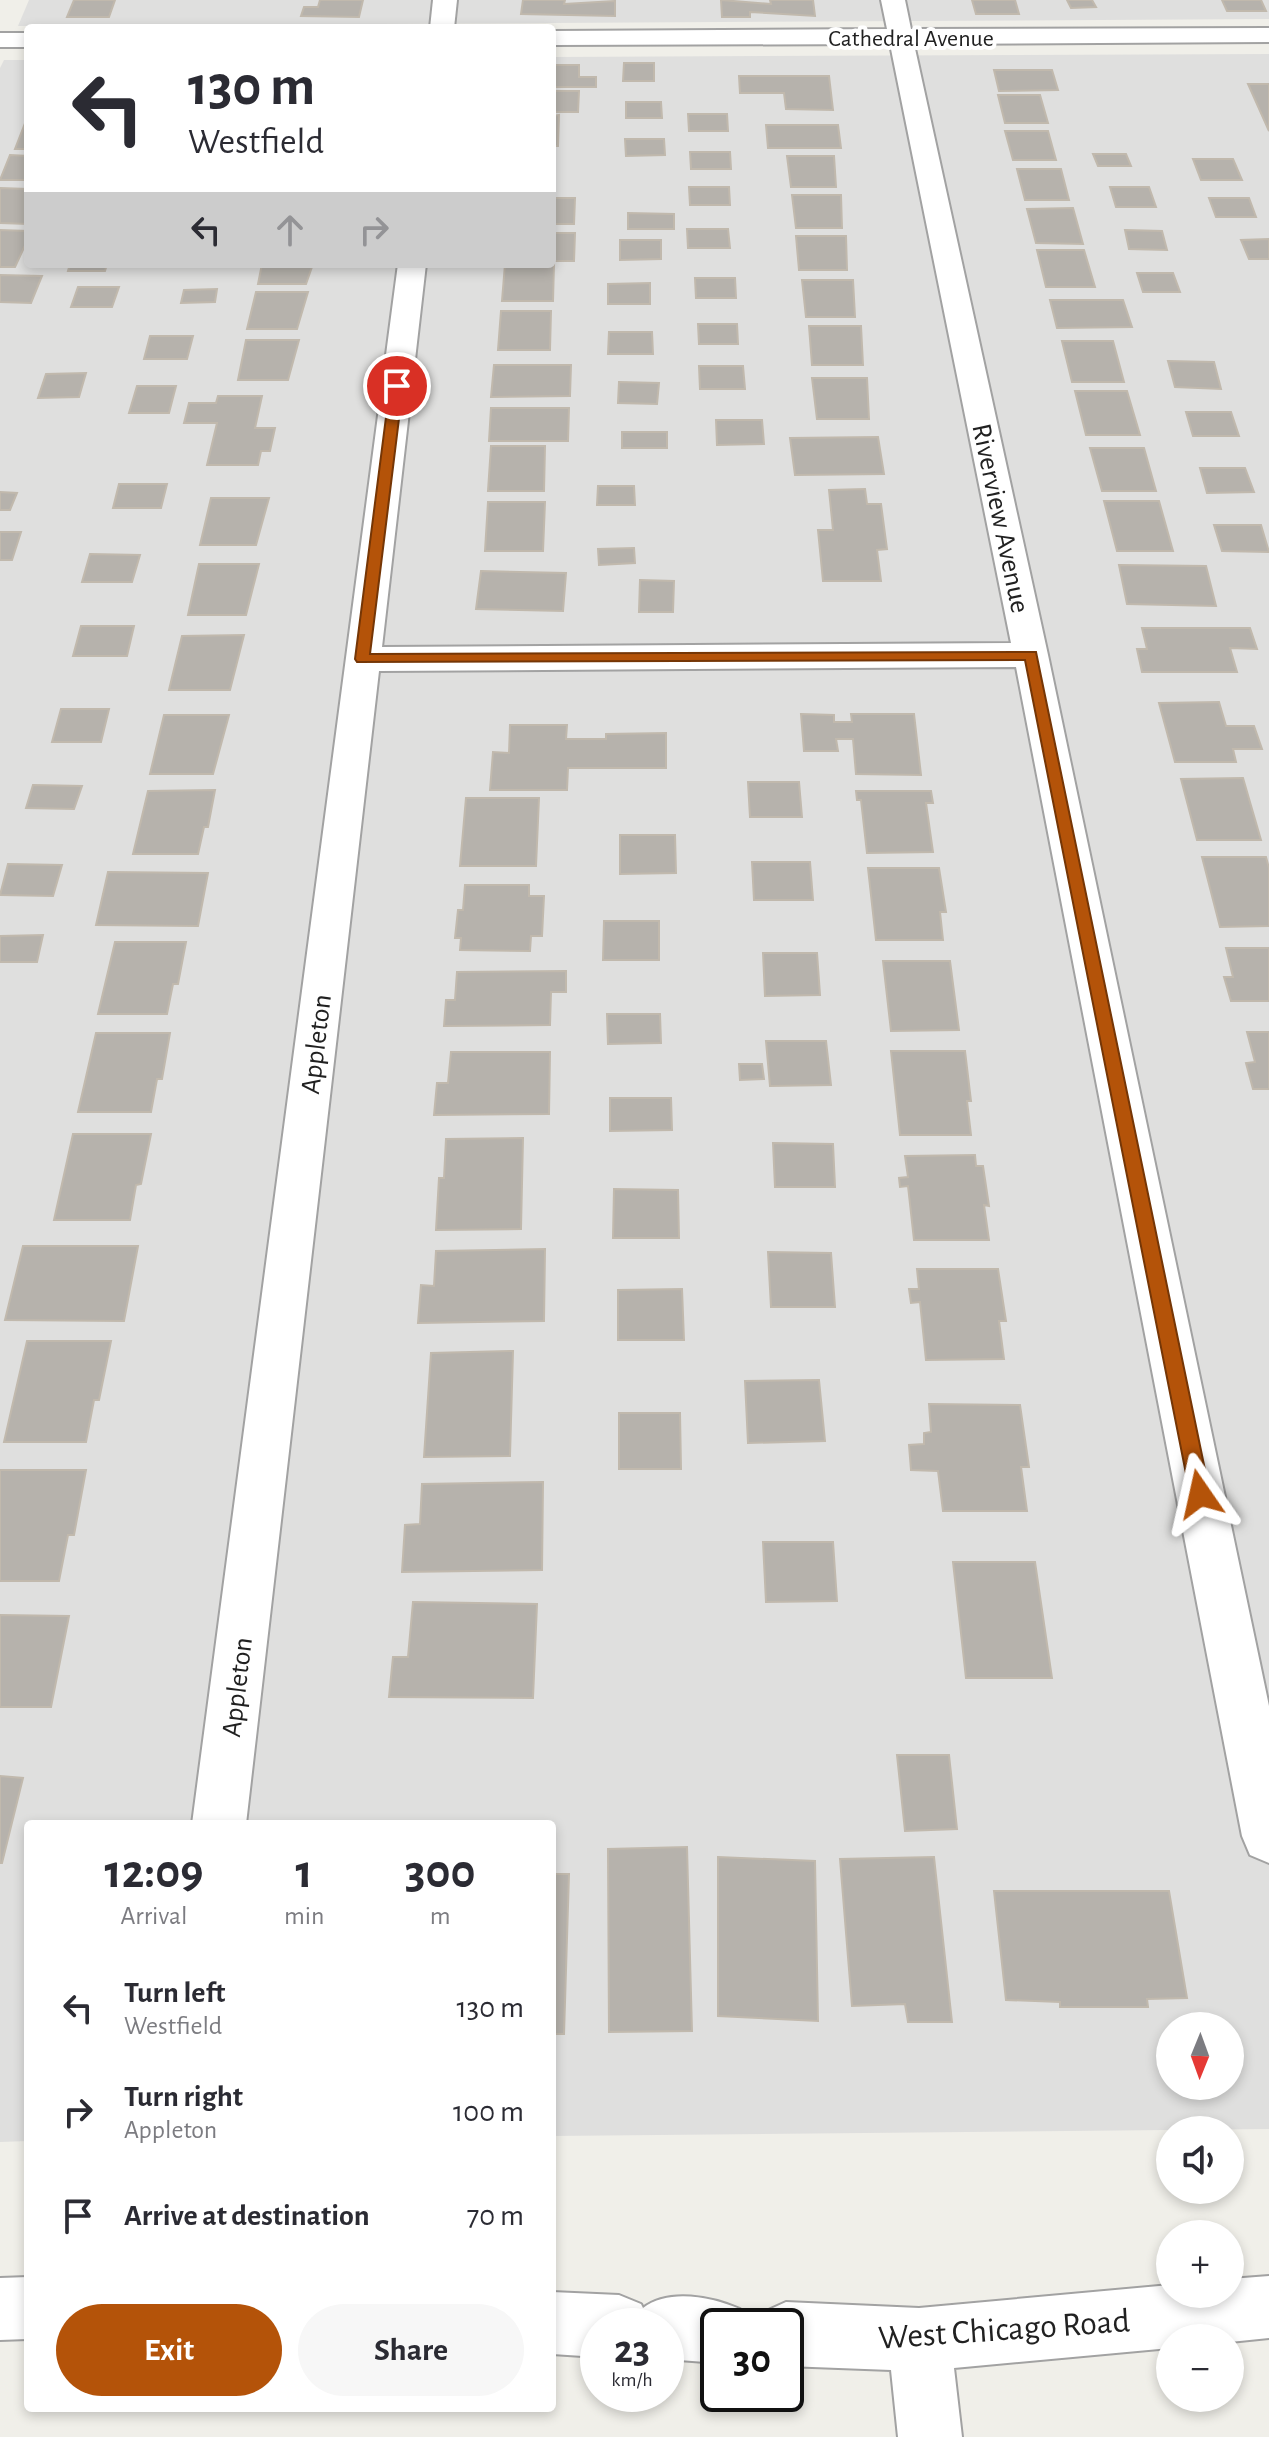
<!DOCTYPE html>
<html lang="en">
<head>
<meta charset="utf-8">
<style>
  :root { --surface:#fff; --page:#f7f7f7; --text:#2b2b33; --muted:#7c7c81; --accent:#b45309 }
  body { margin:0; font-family:"Alegreya Sans",sans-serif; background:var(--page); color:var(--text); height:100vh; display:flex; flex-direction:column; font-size:30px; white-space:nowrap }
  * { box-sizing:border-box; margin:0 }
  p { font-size:26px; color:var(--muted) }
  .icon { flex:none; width:44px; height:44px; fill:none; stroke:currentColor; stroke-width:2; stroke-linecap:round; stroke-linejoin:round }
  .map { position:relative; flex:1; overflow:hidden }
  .panel { position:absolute; left:24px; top:1820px; width:532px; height:592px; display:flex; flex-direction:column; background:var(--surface); border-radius:8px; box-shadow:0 4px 12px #0003 }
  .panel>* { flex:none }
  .guide { position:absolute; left:24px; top:24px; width:532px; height:244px; border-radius:8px; box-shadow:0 4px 12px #0003; background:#fff; color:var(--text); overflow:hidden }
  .needle { width:52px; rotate:181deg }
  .fabs { position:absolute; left:1156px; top:2012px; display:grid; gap:16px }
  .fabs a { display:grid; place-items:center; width:88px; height:88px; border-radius:50%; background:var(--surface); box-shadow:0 4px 12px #0003; font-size:40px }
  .speed { position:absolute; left:580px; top:2308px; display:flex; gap:16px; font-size:40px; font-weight:700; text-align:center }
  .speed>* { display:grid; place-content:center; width:104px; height:104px; border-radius:50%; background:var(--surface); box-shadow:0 4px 12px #0003; line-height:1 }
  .speed small { font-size:20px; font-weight:400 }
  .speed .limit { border:4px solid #111; border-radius:12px; background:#fff; color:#111 }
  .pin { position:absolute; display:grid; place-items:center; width:68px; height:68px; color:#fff; margin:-34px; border:4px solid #fff; border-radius:50%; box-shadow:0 2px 8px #0007 }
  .me { position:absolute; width:88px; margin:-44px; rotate:349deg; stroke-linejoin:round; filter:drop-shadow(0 0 6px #0008) }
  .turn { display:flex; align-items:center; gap:28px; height:168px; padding:0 32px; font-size:36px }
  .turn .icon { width:104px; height:104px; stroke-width:2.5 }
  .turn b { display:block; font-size:56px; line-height:68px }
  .lanes { display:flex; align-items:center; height:76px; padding:0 32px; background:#0003; justify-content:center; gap:40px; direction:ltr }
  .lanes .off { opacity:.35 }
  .eta { display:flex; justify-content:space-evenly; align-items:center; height:136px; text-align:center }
  .eta b { font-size:48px; font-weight:600; line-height:56px }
  .button { display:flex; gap:16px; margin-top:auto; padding:16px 32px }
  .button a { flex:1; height:92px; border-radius:48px; background:var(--accent); color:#fff; font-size:32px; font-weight:600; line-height:92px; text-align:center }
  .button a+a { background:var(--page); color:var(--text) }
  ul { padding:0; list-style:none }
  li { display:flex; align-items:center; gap:24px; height:104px; padding:0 32px }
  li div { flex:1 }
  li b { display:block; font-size:30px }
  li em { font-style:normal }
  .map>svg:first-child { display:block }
  .residential { fill:#dfdfde; fill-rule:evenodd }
  .building { fill:#b6b2ac; stroke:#c1b9ad; stroke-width:2 }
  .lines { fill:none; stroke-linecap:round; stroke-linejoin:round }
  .minor-casing { stroke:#a2a2a2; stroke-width:4 }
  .minor { fill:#fff; fill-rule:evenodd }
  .route { fill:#b45309; stroke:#753606; stroke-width:2 }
  .labels { text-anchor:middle; stroke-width:8; stroke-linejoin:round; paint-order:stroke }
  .far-street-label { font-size:24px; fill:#212121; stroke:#fff }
  .street-label { font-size:28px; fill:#212121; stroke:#fff }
  .near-street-label { font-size:34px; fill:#212121; stroke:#fff }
</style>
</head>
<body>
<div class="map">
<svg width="1269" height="2437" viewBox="0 0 1269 2437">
  <rect width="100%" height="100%" fill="#f0efe9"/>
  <g class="residential">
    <polygon points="29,0 1269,0 1269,19 18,26"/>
    <path d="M1269 54V2129L552 2136V1824H28V2141L0 2142V68L4 60H28V264H552V57ZM1170 2026H1230V2086H1170Z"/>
  </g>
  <g class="building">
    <polygon points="74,0 115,0 109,17 67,17"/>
    <polygon points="320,0 363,0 359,17 301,16 304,7 318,7"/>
    <polygon points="523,0 565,0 564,4 615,1 615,16 521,14"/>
    <polygon points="721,0 771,4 770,0 813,0 815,16 750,12 750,17 722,17"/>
    <polygon points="972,0 1015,0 1019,14 976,14"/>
    <polygon points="1067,0 1092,0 1096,7 1071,8"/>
    <polygon points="1222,0 1261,0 1266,11 1227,11"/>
    <polygon points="624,63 654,63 654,81 623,81"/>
    <polygon points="552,65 579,65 579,77 596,77 596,87 552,87"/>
    <polygon points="994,70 1052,70 1058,90 999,91"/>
    <polygon points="739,76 829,76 833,110 786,109 784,93 740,93"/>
    <polygon points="1248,84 1269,84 1269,131"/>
    <polygon points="552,91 579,91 578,112 552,112"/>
    <polygon points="998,95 1040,95 1048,123 1005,123"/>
    <polygon points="626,102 661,102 662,118 626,118"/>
    <polygon points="688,114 727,114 728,131 689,131"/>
    <polygon points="559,115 558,146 552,146 552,116"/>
    <polygon points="27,118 28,149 15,149"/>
    <polygon points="766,125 838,125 841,148 768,148"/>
    <polygon points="1005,131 1048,131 1056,160 1013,160"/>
    <polygon points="625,139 664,139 665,155 626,156"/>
    <polygon points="690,152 730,152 731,169 691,169"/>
    <polygon points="1093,154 1126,154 1131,166 1098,166"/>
    <polygon points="10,155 28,156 28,180 0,180"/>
    <polygon points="787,156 834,156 836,187 791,187"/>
    <polygon points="1193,159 1233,159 1242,180 1201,180"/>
    <polygon points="1017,169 1061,169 1069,200 1025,200"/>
    <polygon points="689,187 729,187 730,205 690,205"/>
    <polygon points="1110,187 1149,187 1156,207 1116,207"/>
    <polygon points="0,188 28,189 28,224 0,223"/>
    <polygon points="792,195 841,195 842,228 796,228"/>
    <polygon points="552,198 575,198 574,224 552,224"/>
    <polygon points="1209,198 1249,198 1256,217 1216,217"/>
    <polygon points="1073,208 1083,244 1036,243 1027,209"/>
    <polygon points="628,213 674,214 674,229 628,229"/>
    <polygon points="687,229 728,229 730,248 688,248"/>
    <polygon points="0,230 28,231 28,239 15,267 0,267"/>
    <polygon points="1125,230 1162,231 1167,250 1129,249"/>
    <polygon points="552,233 575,233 574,261 552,261"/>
    <polygon points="796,236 846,236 847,270 799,270"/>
    <polygon points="1269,239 1269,259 1249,259 1241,240"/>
    <polygon points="620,240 661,240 661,259 620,260"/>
    <polygon points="1037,250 1084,250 1095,287 1046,287"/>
    <polygon points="70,264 107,264 105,271 68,271"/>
    <polygon points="262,264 313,264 306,284 258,284"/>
    <polygon points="505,264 554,264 553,301 502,301"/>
    <polygon points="1137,273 1173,273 1180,292 1143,292"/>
    <polygon points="0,275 42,276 31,303 0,302"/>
    <polygon points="695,278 735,278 736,298 696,298"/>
    <polygon points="802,280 853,280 855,317 806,317"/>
    <polygon points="650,283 650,304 608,304 608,284"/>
    <polygon points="78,287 119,287 112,307 71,307"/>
    <polygon points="217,289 215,302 181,303 184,290"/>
    <polygon points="256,292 308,292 297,329 247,329"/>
    <polygon points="1050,300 1123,300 1132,327 1057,328"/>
    <polygon points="501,311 551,311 550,350 498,350"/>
    <polygon points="698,324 737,324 738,344 699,344"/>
    <polygon points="809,326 861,326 863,365 812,365"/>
    <polygon points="609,332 652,332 653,354 608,354"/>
    <polygon points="150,336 193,336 187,359 144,359"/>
    <polygon points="246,340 299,340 288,380 238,380"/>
    <polygon points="1062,341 1113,341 1124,382 1072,382"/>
    <polygon points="1168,361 1214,362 1221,389 1175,387"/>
    <polygon points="494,365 571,365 570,396 491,397"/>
    <polygon points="699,366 743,366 745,389 700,389"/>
    <polygon points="86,373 79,397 38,398 46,374"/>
    <polygon points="812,378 867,378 869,419 817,419"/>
    <polygon points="619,382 659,383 657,404 618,403"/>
    <polygon points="137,386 176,386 169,413 129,413"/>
    <polygon points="1075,391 1127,391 1140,435 1086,435"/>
    <polygon points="218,396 262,396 255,428 275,428 270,451 261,451 258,465 207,465 217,423 184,423 189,403 216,403"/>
    <polygon points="491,408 569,408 568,441 489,441"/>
    <polygon points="1186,412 1231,412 1239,436 1193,436"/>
    <polygon points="716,420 762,420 764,444 717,445"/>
    <rect x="622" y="432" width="45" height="16"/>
    <polygon points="878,437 884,474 795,475 790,438"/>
    <polygon points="491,446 545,446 544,491 488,491"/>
    <polygon points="1090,448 1144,448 1156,491 1102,491"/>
    <polygon points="1200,468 1245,468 1254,492 1207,493"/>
    <polygon points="119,484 167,484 161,508 113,508"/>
    <polygon points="598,486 634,486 635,505 597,505"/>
    <polygon points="865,489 867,504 881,504 887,549 877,550 881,581 823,581 818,530 833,530 829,490"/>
    <polygon points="0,492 17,493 10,510 0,510"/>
    <polygon points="211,498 269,498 256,545 200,545"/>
    <polygon points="1104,501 1159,501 1173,551 1117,551"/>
    <polygon points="488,502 545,502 543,551 485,551"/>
    <polygon points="1214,525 1261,525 1269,552 1222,551"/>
    <polygon points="0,532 21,532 12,560 0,560"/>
    <polygon points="634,548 635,563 599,565 598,549"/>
    <polygon points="90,554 140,555 132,582 82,582"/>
    <polygon points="199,564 259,564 246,615 188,615"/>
    <polygon points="1119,565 1206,566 1216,606 1127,604"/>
    <polygon points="481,571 566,573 563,611 476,609"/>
    <polygon points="640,580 674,581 673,612 639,612"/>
    <polygon points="81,626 134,626 127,656 73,656"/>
    <polygon points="1142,628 1250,628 1257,649 1230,648 1237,672 1142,672 1137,649 1147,649"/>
    <polygon points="244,635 230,690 169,690 182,636"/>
    <polygon points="1219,702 1226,726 1254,726 1262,749 1233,749 1236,762 1175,762 1159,703"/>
    <polygon points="61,709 109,709 101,742 52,742"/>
    <polygon points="801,714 834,715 834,722 852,722 851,714 914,714 921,775 856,774 853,739 836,739 838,751 804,751"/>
    <polygon points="164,715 229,715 213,774 150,774"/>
    <polygon points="510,725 567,725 566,739 606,739 606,734 666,733 666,768 568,768 567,790 490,790 493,752 509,753"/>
    <polygon points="1243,778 1261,840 1197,840 1181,779"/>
    <polygon points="748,782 799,782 802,817 750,817"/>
    <polygon points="33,785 82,786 74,809 26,808"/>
    <polygon points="215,790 208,827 204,827 198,854 133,854 148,791"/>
    <polygon points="856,791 931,791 933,803 926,803 933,852 867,853 861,800 857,800"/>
    <polygon points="466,798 539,798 536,866 460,866"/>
    <polygon points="620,835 675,835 676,873 620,874"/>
    <polygon points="1202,857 1266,857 1269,868 1269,926 1220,927"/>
    <polygon points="752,862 810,862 813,900 754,900"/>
    <polygon points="8,864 62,865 53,896 0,895"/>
    <polygon points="868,868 939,868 946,912 940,912 943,940 876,940"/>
    <polygon points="108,872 208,873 198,926 96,925"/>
    <polygon points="465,885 529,885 529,896 544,896 542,936 531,936 530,951 460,950 461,938 455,938 458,910 463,910"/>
    <polygon points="604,921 659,921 659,960 603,960"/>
    <polygon points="43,935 37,962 0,962 0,936"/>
    <polygon points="115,942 186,942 178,984 173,984 167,1014 98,1014"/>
    <polygon points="1226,948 1269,948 1269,1001 1231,1001 1224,977 1233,977"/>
    <polygon points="763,953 817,953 820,995 765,996"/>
    <polygon points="883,961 950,961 959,1030 891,1031"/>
    <polygon points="566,971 566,992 551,992 550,1025 444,1026 446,1000 455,1000 457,972"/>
    <polygon points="607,1014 660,1014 661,1043 608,1044"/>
    <polygon points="1247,1032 1269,1032 1269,1089 1253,1089 1246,1063 1255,1062"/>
    <polygon points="96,1033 170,1033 162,1079 157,1079 151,1112 78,1112"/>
    <polygon points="766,1041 826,1041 831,1085 770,1086"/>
    <polygon points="891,1051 965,1051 971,1101 967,1101 971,1135 900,1135"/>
    <polygon points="451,1052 550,1052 549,1114 434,1115 437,1083 448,1083"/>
    <polygon points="739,1064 762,1064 764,1079 740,1080"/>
    <polygon points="610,1098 671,1098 672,1130 610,1131"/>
    <polygon points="73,1134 151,1134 141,1184 136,1185 130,1220 54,1220"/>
    <polygon points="523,1138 521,1229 436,1230 439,1178 444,1178 446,1139"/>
    <polygon points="773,1143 833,1144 835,1187 775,1187"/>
    <polygon points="975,1155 976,1166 983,1166 989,1206 984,1205 989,1240 914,1240 908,1186 900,1187 899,1178 908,1177 905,1156"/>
    <polygon points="614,1189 678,1190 679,1238 613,1238"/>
    <polygon points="23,1246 138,1246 124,1321 5,1320"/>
    <polygon points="545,1249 544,1321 418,1323 421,1285 434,1286 436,1251"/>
    <polygon points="768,1252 831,1253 835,1307 771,1307"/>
    <polygon points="917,1269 998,1269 1006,1321 999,1321 1004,1359 926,1360 920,1302 911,1303 909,1289 919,1289"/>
    <polygon points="682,1289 684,1340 618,1340 618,1290"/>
    <polygon points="27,1341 111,1341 99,1400 94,1400 86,1442 4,1442"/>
    <polygon points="513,1351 510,1456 424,1457 431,1353"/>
    <polygon points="819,1380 825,1441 748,1443 745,1381"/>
    <polygon points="929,1404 1020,1405 1029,1467 1021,1467 1027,1511 943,1511 938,1471 911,1470 909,1445 924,1444 924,1433 931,1432"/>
    <polygon points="619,1413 680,1413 681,1469 619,1469"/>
    <polygon points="0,1470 86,1470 74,1535 68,1535 59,1581 0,1581"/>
    <polygon points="543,1482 542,1570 402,1572 405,1525 420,1524 422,1484"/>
    <polygon points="763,1542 833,1542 837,1601 766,1602"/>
    <polygon points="953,1562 1035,1562 1052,1678 966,1678"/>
    <polygon points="413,1602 537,1604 533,1698 389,1697 393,1657 408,1657"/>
    <polygon points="0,1615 69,1616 51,1707 0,1707"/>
    <polygon points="897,1755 949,1755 957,1829 905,1831"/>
    <polygon points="0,1776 23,1778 2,1863 0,1863"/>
    <polygon points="687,1847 692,2031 609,2032 608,1849"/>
    <polygon points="718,1857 815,1861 818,2021 718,2016"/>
    <polygon points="934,1857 952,2022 908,2022 905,2004 852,2006 840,1859"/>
    <polygon points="552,1874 569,1874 564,2034 552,2034"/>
    <polygon points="994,1891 1169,1891 1187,1998 1147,1999 1148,2007 1060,2007 1060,2002 1006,2000"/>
  </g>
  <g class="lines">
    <defs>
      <g id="minor">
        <polygon points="433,0 457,0 454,28 430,28"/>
        <polygon points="881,0 905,0 911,29 1269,28 1269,42 914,44 1048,655 1269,1706 1269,1863 1250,1855 1242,1836 1016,667 379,671 246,1824 192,1824 398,264 426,264 382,647 1011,643 890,44 552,45 552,31 887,29"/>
        <rect x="0" y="33" width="28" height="14"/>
        <polygon points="1269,2276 1269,2338 1230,2342 1230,2338 1170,2338 1170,2348 954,2368 962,2437 898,2437 891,2370 786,2366 786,2326 758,2326 764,2312 786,2302 919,2308 1170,2285 1170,2294 1230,2294 1230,2279"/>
        <polygon points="28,2277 28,2339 0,2340 0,2278"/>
        <path d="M552 2292 619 2295 641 2304 643 2308C669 2288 712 2297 740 2309L747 2326H718V2363L666 2359V2326H598V2357L552 2354Z"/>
      </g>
    </defs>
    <use href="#minor" class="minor-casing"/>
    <use href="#minor" class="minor"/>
  </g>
  <polygon class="route" points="397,382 403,386 370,654 1036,652 1210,1494 1207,1501 1200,1504 1193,1501 1190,1494 1025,660 357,662 355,659 390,386"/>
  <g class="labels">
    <g class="far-street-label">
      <text x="911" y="46">Cathedral Avenue</text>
    </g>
    <g class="street-label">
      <text transform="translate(1002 518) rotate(78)" y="10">Riverview Avenue</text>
      <text transform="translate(315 1044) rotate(-83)" y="10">Appleton</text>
      <text transform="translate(236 1687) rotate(-83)" y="10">Appleton</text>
    </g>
    <g class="near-street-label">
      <text transform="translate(1004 2328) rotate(-4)" y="12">West Chicago Road</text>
    </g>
  </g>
</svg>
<div class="fabs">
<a><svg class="needle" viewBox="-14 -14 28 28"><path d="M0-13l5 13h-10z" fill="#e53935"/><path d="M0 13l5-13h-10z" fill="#7c7c81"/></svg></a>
<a><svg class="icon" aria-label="sound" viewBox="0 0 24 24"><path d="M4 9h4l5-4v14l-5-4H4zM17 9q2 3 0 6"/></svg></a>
<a>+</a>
<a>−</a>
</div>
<div class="speed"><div>23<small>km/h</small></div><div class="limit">30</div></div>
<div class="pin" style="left:397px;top:386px;background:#d93025"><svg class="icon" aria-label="arrive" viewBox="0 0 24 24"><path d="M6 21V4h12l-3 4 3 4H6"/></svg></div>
<svg class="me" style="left:1200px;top:1494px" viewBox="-20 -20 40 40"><path d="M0-17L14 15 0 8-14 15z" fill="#b45309" stroke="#fff" stroke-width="4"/></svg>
<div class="guide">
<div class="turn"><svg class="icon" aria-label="left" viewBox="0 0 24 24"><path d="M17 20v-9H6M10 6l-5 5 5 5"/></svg><div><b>130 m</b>Westfield</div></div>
<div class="lanes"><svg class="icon" aria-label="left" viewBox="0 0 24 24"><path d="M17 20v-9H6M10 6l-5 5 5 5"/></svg><svg class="icon off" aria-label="ahead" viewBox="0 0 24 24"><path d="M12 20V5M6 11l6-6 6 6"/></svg><svg class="icon off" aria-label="right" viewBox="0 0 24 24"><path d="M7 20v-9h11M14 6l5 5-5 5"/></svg></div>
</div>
<section class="panel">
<div class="eta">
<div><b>12:09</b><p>Arrival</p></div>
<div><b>1</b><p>min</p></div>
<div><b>300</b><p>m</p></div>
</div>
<ul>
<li><svg class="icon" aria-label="left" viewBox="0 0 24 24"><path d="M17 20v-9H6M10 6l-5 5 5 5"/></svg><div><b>Turn left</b><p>Westfield</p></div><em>130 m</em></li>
<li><svg class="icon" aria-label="right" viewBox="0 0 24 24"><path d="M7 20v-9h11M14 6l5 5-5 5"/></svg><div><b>Turn right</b><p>Appleton</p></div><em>100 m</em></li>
<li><svg class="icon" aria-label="arrive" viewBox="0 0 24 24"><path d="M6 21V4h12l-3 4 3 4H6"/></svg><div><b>Arrive at destination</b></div><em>70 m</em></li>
</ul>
<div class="button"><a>Exit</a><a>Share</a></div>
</section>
</div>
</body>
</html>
